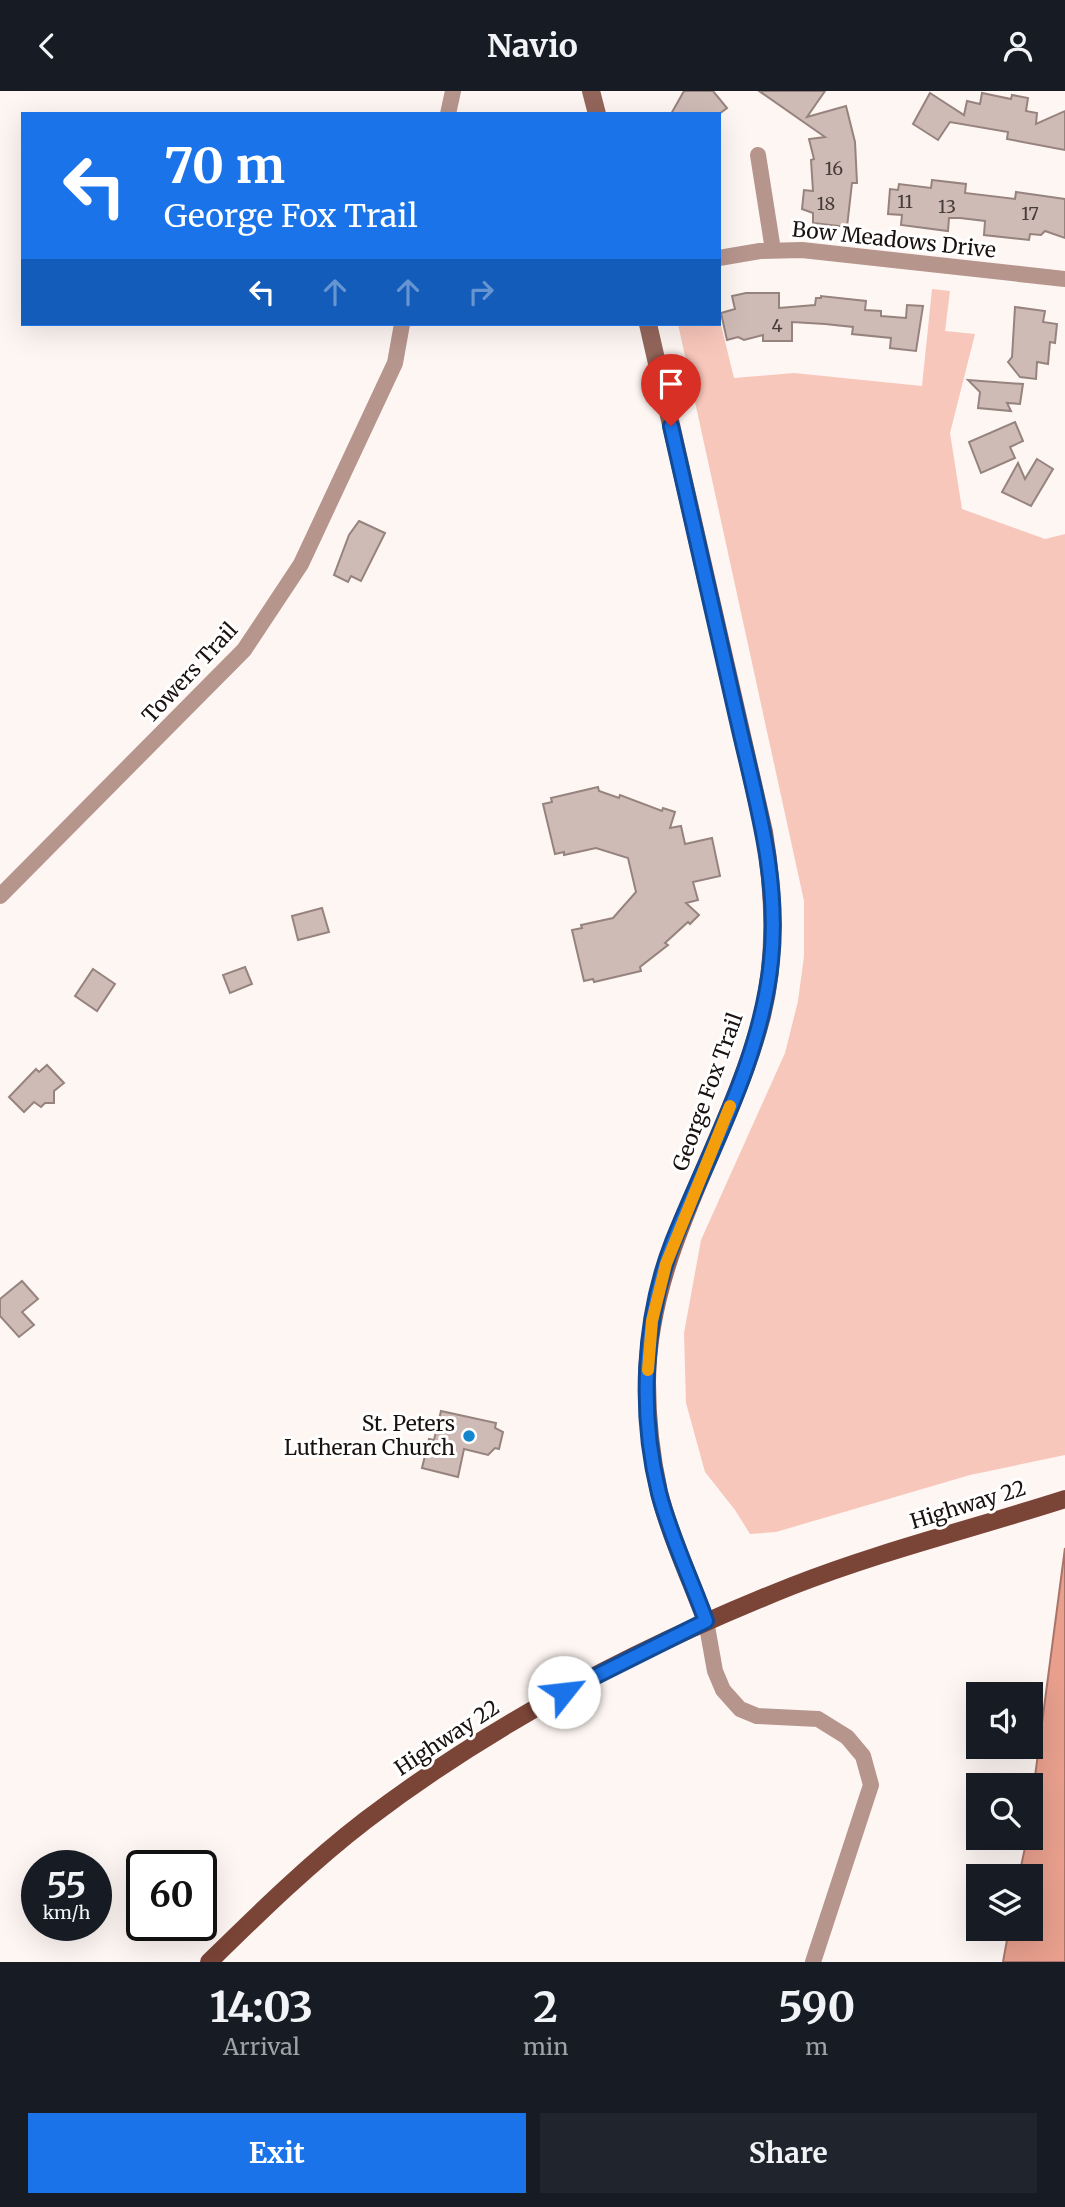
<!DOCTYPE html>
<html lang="en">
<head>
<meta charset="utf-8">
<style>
  :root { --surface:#171b24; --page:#20242c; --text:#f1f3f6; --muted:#9ea1a6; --accent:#1a73e8 }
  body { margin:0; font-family:Merriweather,serif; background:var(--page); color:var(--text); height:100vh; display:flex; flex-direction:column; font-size:26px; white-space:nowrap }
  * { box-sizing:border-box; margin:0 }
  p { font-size:23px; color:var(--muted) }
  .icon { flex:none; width:38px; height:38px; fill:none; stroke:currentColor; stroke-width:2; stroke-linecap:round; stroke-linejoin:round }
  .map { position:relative; height:1871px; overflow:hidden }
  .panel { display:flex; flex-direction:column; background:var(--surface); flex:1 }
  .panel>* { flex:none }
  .hud { position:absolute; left:21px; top:21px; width:700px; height:214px; border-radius:0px; box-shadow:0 7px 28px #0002; background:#1a73e8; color:#fff; overflow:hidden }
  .tools { position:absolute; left:966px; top:1591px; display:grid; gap:14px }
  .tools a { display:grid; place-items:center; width:77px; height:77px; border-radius:0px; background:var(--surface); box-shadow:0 7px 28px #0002; font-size:35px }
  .speed { position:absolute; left:21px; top:1759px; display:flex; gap:14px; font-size:35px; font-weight:700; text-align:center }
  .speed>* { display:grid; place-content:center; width:91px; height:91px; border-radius:50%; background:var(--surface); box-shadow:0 7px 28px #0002; line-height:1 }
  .speed small { font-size:18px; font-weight:400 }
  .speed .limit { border:4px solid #111; border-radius:10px; background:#fff; color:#111 }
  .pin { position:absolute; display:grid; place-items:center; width:60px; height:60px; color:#fff; margin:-72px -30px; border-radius:50% 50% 50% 0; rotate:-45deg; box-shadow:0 0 7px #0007 }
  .pin .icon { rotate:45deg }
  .me { position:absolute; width:77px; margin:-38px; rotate:61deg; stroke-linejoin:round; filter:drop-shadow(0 0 5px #0008) }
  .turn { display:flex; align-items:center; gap:24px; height:147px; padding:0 28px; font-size:32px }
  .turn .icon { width:91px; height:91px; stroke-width:2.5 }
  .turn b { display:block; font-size:49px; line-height:60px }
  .lanes { display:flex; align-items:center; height:66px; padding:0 28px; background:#0003; justify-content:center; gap:35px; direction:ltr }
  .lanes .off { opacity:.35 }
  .eta { display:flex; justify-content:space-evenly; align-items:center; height:119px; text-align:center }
  .eta b { font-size:42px; font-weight:700; line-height:49px }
  .primary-button { display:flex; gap:14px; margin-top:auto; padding:14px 28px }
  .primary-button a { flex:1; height:80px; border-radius:0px; background:var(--accent); color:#fff; font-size:28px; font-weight:700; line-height:80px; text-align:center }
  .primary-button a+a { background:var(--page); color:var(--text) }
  header { display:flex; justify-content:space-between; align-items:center; height:91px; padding:0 28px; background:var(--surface); font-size:32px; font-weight:700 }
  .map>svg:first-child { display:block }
  .green { fill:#f8c7bb }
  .water { fill:#e89f8d; stroke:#aa7568; stroke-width:2 }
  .building { fill:#cfbbb5; stroke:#96837e; stroke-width:2 }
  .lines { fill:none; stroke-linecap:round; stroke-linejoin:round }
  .street { stroke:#b6958d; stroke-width:16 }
  .secondary { stroke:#94665b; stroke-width:18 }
  .primary { stroke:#7a4437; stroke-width:18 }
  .route-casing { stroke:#114b97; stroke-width:18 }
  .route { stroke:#1a73e8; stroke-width:12 }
  .slow { stroke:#f59e0b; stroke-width:12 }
  .poi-dot { fill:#1486cf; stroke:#fff; stroke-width:2.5 }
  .labels { text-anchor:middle; stroke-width:6; stroke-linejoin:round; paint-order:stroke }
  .number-label { font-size:18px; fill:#463c39 }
  .street-label { font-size:21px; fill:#191210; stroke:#fff }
  .poi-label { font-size:21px; fill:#191210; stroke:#fff; text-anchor:end }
</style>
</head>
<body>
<header><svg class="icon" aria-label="back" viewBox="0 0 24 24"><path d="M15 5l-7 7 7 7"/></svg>Navio<svg class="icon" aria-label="person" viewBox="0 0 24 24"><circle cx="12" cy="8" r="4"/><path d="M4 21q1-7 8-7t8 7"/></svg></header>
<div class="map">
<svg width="1065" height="1871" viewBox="0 0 1065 1871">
  <rect width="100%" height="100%" fill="#fef6f3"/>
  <polygon class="green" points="932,198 950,200 945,240 975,243 950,342 962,418 1045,448 1065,443 1065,1364 970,1384 776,1441 750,1443 735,1419 705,1381 686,1312 684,1242 701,1149 785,962 798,910 804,865 804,810 678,233 719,233 719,226 734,287 794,282 922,295"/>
  <polygon class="water" points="1065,1457 1065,1871 1003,1871 1009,1838 1031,1838 1031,1785 1019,1785 1027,1747 1031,1746 1031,1716"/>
  <g class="building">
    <polygon points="684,0 713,0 727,17 719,23 671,23"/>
    <polygon points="759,0 825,0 807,26 846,15 855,51 857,92 852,92 847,136 813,132 813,122 802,118 804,99 813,100 811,69 814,68 809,48 825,46"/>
    <polygon points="930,2 964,24 967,10 980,13 982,2 1011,8 1012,4 1028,7 1026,20 1037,22 1036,33 1065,20 1065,59 1007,48 1008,41 950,31 938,49 913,33"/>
    <polygon points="932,89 966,93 965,102 1015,108 1016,101 1065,108 1065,147 1045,140 1041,144 1030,143 1029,149 984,144 985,130 960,127 949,127 948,140 901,134 902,124 888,123 890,98 898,99 899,93 931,97"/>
    <polygon points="746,202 779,202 779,217 815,214 816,207 821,207 821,205 866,210 865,219 881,220 881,225 906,227 907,214 923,215 916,260 890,257 891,247 852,243 853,236 825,233 792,231 792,250 763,250 763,244 744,249 738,246 727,249 721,222 735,218 732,205"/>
    <polygon points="1015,216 1045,220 1043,231 1057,233 1055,252 1050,251 1048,273 1037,271 1036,288 1020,286 1008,271 1012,266"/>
    <polygon points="968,289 1023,293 1020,313 1007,312 1011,320 978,317 980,301"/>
    <polygon points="1015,331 1023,350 1010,356 1015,367 981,382 969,351"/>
    <polygon points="1037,368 1053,378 1031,415 1002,401 1018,372 1025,388"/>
    <polygon points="359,430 385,442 361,490 351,485 348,491 334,484 349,444"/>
    <polygon points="598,696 599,700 619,707 620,704 662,720 663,717 675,721 670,737 681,735 685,753 712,747 720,785 693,791 698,809 686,812 699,824 690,833 688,831 665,852 668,854 640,876 641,880 594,891 593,888 584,890 572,839 582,837 581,834 613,827 636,801 628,767 596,757 564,764 564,761 555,763 543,713 552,711 551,707"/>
    <polygon points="322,817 329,841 298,849 292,825"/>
    <polygon points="245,876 252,893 230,902 223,884"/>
    <polygon points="93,878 115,893 97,920 75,905"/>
    <polygon points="47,974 64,992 54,1000 54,1012 45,1012 41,1016 34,1011 24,1021 9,1006 36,978 39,981"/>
    <polygon points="22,1190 38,1208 22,1221 34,1234 19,1246 0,1225 0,1208"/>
    <polygon points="441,1320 496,1332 495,1337 503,1341 499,1358 495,1357 488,1364 464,1358 458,1386 422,1377 429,1348 434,1349"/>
  </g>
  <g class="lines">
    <g class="street">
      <polyline points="448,23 453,0"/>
      <polyline points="758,64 773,159"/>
      <polyline points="719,167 760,160 802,159 1065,188"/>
      <polyline points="0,805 244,559 301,473 395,272 402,233"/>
      <polyline points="706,1530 715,1580 723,1599 740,1618 757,1625 818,1628 847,1646 863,1665 871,1694 813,1871"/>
    </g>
    <g class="secondary">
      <polyline points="591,0 597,23"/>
      <path d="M648 233 764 741C774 801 777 865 762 925 730 1049 648 1159 647 1291 647 1327 651 1365 659 1401 669 1442 691 1490 706 1530"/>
    </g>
    <path class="primary" d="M209 1871C259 1822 310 1772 366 1729 496 1630 641 1555 792 1495 881 1460 975 1437 1065 1408"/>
  </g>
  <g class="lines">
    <defs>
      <path id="route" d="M564 1601 706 1530C691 1488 670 1445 659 1402 639 1322 643 1228 673 1151 709 1060 761 970 771 870 780 787 755 706 737 626 715 529 693 432 671 335"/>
    </defs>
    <use href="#route" class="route-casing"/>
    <use href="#route" class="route"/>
    <polyline class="slow" points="648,1279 652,1230 666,1173 730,1015"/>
  </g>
  <circle class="poi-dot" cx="469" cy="1345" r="7"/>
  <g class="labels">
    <g class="number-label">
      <text x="834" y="84">16</text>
      <text x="905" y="117">11</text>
      <text x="826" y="119">18</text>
      <text x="947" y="122">13</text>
      <text x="1030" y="129">17</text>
      <text x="777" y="241">4</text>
    </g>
    <g class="street-label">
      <text transform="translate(894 149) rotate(6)" y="7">Bow Meadows Drive</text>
      <text transform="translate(190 582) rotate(-47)" y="7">Towers Trail</text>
      <text transform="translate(708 1001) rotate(-70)" y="7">George Fox Trail</text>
      <text transform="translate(968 1414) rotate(-17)" y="7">Highway 22</text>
      <text transform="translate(447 1647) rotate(-33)" y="7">Highway 22</text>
    </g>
    <g class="poi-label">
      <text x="455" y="1340">St. Peters<tspan x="455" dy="24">Lutheran Church</tspan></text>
    </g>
  </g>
</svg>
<div class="tools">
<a><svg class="icon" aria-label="sound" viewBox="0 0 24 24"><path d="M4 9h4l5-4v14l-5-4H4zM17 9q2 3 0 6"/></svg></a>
<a><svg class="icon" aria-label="search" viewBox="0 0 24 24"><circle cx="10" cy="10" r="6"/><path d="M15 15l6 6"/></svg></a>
<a><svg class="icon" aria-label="layers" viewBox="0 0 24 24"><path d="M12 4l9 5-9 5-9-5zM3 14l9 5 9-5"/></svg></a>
</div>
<div class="speed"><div>55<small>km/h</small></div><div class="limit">60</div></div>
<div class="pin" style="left:671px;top:335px;background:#d93025"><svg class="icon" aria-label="arrive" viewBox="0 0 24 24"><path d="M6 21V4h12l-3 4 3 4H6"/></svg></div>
<svg class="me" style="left:564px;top:1601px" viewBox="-20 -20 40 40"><circle r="19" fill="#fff"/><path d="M0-13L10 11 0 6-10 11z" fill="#1a73e8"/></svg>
<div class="hud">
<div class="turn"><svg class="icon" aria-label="left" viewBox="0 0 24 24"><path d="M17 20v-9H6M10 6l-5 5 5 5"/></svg><div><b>70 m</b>George Fox Trail</div></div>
<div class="lanes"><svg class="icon" aria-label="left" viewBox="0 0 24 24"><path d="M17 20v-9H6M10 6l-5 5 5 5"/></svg><svg class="icon off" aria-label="ahead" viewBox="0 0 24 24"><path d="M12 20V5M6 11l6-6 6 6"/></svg><svg class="icon off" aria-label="ahead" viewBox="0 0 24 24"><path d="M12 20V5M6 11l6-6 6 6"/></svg><svg class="icon off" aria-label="right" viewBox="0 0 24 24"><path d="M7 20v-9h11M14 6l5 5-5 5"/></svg></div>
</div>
</div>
<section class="panel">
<div class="eta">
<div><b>14:03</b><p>Arrival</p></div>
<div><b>2</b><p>min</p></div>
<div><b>590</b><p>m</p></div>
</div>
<div class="primary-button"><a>Exit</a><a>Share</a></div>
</section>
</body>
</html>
